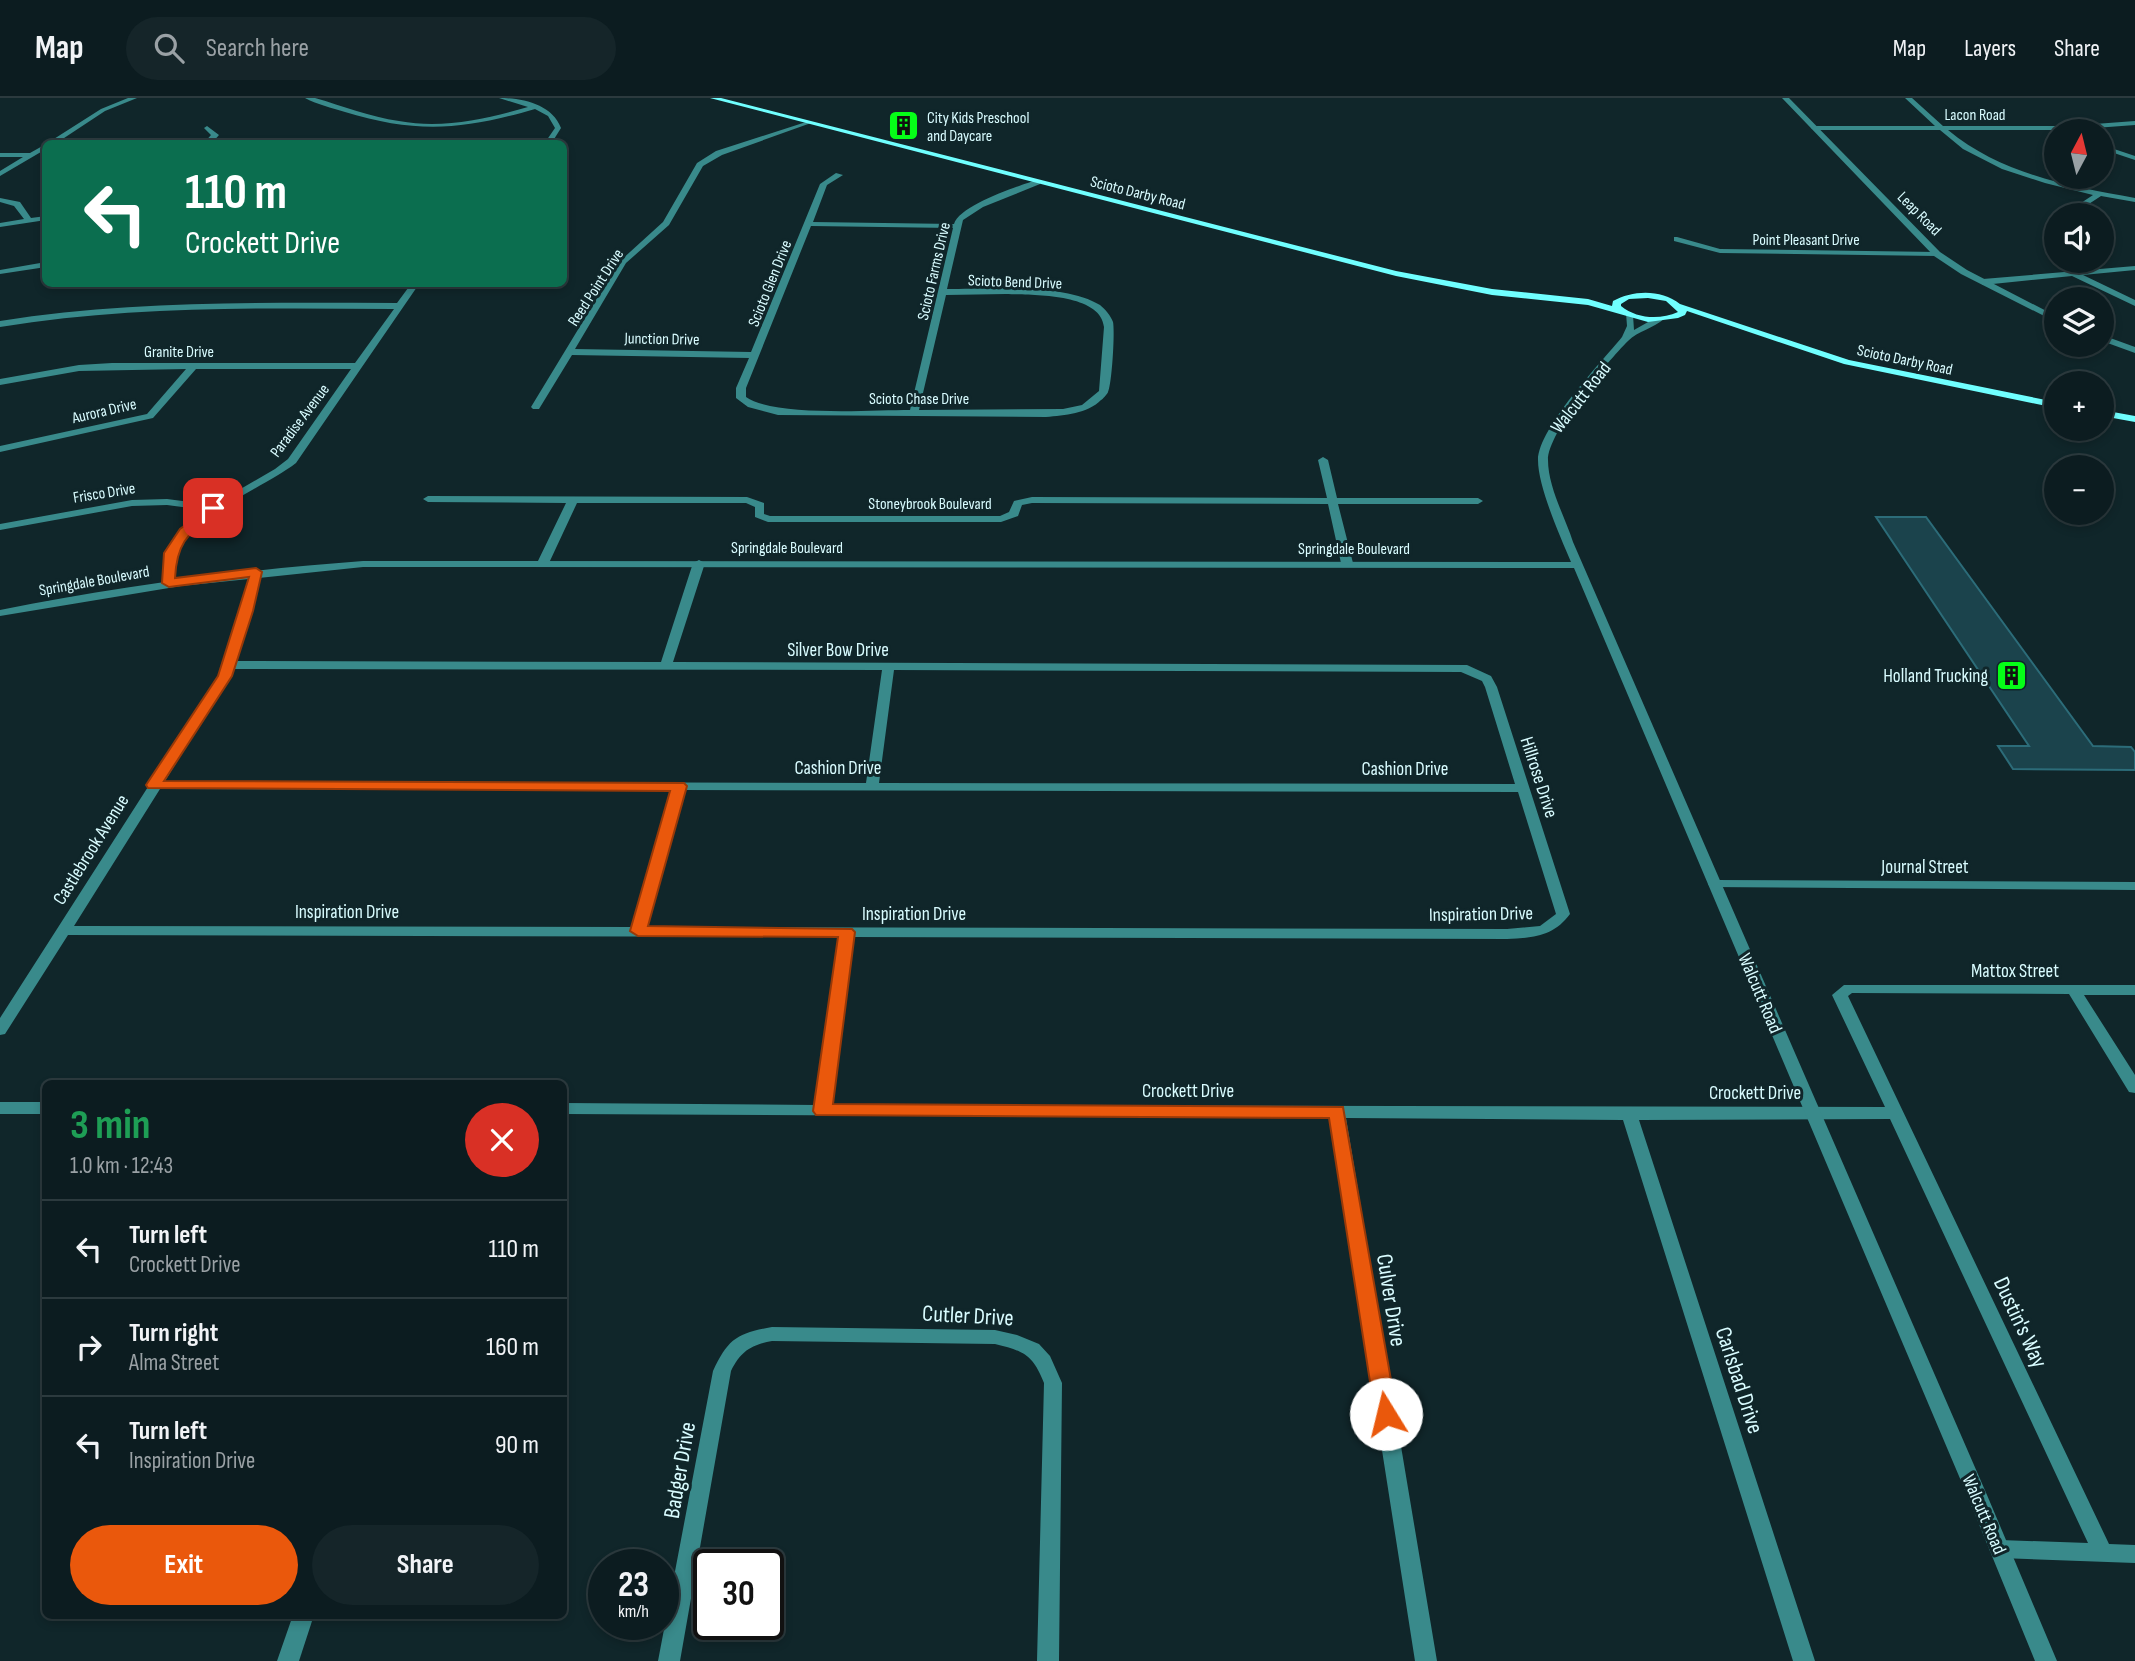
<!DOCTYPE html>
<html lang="en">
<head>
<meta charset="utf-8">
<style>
  :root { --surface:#0c1c20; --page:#152529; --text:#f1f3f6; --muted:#9aa1a5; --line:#2c3a3e; --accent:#ea580c }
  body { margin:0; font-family:"Sofia Sans Condensed",sans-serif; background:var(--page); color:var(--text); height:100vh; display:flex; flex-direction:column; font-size:26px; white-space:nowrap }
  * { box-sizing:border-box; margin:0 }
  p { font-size:23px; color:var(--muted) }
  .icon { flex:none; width:38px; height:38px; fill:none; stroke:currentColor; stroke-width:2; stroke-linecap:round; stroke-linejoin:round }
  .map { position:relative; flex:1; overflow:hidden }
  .panel { position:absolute; left:42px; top:982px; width:525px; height:539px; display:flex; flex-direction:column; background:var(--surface); border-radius:10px; box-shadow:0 4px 10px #0003,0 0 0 2px var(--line) }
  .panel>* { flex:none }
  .top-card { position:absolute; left:42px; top:42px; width:525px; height:147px; border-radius:10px; box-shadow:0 4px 10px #0003,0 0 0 2px var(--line); background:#0b6e4f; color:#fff; overflow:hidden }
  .needle { width:46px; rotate:7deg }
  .controls { position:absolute; left:2044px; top:21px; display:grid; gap:14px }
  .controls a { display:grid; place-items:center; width:70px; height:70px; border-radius:50%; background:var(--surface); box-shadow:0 4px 10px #0003,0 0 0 2px var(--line); font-size:35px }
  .speed { position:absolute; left:588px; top:1451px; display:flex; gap:14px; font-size:35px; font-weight:700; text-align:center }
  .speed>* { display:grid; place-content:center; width:91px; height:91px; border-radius:50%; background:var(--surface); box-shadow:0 4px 10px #0003,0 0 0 2px var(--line); line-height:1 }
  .speed small { font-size:18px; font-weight:400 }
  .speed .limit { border:4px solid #111; border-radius:10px; background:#fff; color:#111 }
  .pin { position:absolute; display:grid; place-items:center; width:60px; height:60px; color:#fff; margin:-30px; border-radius:14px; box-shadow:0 4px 10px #0006 }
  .me { position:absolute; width:77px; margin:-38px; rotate:351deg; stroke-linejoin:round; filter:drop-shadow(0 0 5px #0008) }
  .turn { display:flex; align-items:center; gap:24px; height:147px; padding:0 28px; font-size:32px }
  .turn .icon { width:91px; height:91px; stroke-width:2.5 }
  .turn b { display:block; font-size:49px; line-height:60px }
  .round { display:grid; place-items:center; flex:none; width:74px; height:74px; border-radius:37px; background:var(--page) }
  .overview { display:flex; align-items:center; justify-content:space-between; height:119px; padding:0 28px }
  h1 { font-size:42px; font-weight:700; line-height:52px; color:#1e9e55 }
  .cta { display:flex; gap:14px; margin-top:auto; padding:14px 28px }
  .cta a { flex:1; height:80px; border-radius:42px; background:var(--accent); color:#fff; font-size:28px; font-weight:700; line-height:80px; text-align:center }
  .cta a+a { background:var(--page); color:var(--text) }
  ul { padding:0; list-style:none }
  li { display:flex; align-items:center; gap:21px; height:98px; padding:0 28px; border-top:2px solid var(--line) }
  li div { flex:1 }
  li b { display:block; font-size:26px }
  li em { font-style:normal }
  header { display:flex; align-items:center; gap:42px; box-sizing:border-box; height:98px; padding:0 35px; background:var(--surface); border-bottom:2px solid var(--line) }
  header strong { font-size:33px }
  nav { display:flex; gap:38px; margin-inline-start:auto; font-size:24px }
  .search { width:490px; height:63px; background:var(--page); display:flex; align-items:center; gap:18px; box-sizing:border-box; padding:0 24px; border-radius:38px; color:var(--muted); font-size:26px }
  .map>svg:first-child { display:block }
  .building { fill:#1b434c; stroke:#2c6c79; stroke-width:2 }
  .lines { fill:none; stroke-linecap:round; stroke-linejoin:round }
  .minor { fill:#398a8b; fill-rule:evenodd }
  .tertiary { fill:#398a8b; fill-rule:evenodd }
  .secondary { fill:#70ffff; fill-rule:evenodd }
  .route { fill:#ea580c; stroke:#983908; stroke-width:2 }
  .labels { text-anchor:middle; stroke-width:6; stroke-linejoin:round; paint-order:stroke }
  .far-street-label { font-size:16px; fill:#d9fcff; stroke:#10262a }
  .far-poi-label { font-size:16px; fill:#d9fcff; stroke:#10262a; text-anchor:start }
  .street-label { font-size:19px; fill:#d9fcff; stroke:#10262a }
  .poi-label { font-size:19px; fill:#d9fcff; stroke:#10262a; text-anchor:end }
  .near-street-label { font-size:23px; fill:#d9fcff; stroke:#10262a }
</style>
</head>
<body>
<header>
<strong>Map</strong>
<div class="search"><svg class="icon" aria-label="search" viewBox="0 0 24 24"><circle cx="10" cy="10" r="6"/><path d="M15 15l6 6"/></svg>Search here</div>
<nav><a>Map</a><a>Layers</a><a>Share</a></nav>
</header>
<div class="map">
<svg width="2135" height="1563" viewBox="0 0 2135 1563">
  <rect width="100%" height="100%" fill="#10262a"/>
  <polygon class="building" points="1876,419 1926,419 2093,648 2131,649 2135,654 2135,672 2013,671 1998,648 2029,648"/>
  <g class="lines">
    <g class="minor">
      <polygon points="128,0 137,0 105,13 55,46 46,46 101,11"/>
      <path d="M305 0H315C343 8 370 19 399 23 443 31 486 21 528 9L499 0C522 0 552 6 561 30L551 46H544L555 30 548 18 535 11C463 32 417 36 345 14 332 10 316 6 305 0Z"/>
      <path d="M1905 0H1912L1943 28H2068L2135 23V27L2068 32H1948C2001 76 2069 88 2135 100V104L2101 98 2072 117H2063L2093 97 2045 85 2002 71 1963 51 1940 32H1814L1811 30 1814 28H1935Z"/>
      <path d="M806 24 811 25 722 57 703 68 669 127 626 165 575 251 751 254 820 86 836 75 843 77 827 87 813 124 954 126C960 107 1018 88 1037 82H1040V86L983 109 963 122 947 191C988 191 1065 185 1100 207 1105 211 1111 218 1113 224 1115 233 1112 286 1108 294 1108 295 1102 302 1101 302 1087 316 1065 317 1046 319L778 317 748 309 736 300V290L749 260 572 257 539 311H533L531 309 619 164 663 124 697 65 716 53ZM811 128 953 130 910 312C871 312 774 319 746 299V290ZM1006 196C1031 197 1101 195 1104 229L1099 293 1082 307 1063 311 919 312 946 197Z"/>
      <polygon points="207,28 219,37 211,46 203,46 211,37 204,30"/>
      <polygon points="46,46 46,51 0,78 0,73 23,59 0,59 0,55 30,55"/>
      <polygon points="2102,47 2135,58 2135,62 2102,51"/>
      <polygon points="0,100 20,104 31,120 46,118 46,122 0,129 0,125 24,121 14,108 0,104"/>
      <polygon points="1677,139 1720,151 1937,154 1941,156 1937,158 1720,155 1674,143 1674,139"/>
      <polygon points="46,164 46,169 0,176 0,172"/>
      <polygon points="2135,168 2135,172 2083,177 2135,202 2135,208 2072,178 1983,187 1979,184 1983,181"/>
      <path d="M411 186H419L296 365C265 389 199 414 181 446 173 460 177 474 173 487L169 488 163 485C163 449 175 432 205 412L167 407 132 408 0 432V426L132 402 167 401 213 407 275 371 288 361 351 271H196L153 320 0 354V348L147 316 186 271 79 273 0 287V281L79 267 112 265H355L394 211C261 210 131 208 0 229V223C132 202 264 205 397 205Z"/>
      <polygon points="1323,359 1328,362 1337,400 1478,400 1483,403 1478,406 1338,406 1353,465 1347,468 1341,465 1328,406 1032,405 1022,407 1018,418 1001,424 768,424 755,419 755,409 746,405 577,405 549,465 543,468 537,465 566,405 428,404 423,401 428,398 747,399 764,405 764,416 770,418 1000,418 1009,414 1014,403 1032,399 1327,400 1318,362"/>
      <path d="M699 462 705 465 673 564 1467 567 1491 578 1497 589 1570 816C1554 838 1533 840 1507 841L853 839 832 1007 1885 1009 1832 897 1844 887H2135V897H2084L2135 977V995L2129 994 2069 896 1852 895 1848 898 2109 1446 2135 1447V1465L2000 1460 1993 1457 1990 1451 1993 1445 2000 1442 2088 1445 1890 1021 1639 1022 1815 1563H1793L1623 1022 1346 1020 1437 1563H1415L1330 1020 564 1016V1005L816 1007 838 839 68 837 5 936 0 937V920L219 578 241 513 252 472H260L262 474 253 513 236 563 661 564 693 465ZM234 571 882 572 866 685 165 683ZM894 572 1461 574 1482 583 1485 589 1515 686 879 685ZM160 691 671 692 632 829 74 828ZM684 692 1518 694 1556 816 1540 828 1507 831 646 829Z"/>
      <polygon points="1715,782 2135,784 2135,792 1710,789 1708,786 1710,783"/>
      <rect x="0" y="1004" width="46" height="12"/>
      <path d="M772 1229 995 1232 1017 1237 1039 1246 1050 1258 1062 1285 1059 1563H1037L1044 1285C1033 1257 1024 1253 995 1246L772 1243C751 1247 741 1253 731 1273L680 1563H658L713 1273C728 1241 737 1235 772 1229Z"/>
      <polygon points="293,1517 314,1517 299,1563 277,1563"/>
    </g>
    <g class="tertiary">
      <polygon points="1782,0 1789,0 1940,154 1967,172 2056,218 2056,224 1961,176 1934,158"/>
      <path d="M1626 215 1633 217 1634 232 1657 219 1664 221C1654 230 1638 233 1628 243 1607 264 1548 334 1548 362 1548 389 1565 419 1573 444L1987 1397 2057 1563H2035L1967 1397 1574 470 363 469 181 488 0 518V512C120 488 241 472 363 463L1571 464C1560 438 1538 389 1538 362 1539 329 1600 266 1622 239L1627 228Z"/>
      <polygon points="2102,237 2135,249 2135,255 2102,243"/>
    </g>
    <g class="secondary">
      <path d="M710 0H721L1396 173 1492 191 1588 201 1612 208 1613 203C1633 192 1661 191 1680 206L1849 262 2056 304V310L1844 266 1687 213 1685 217 1678 220 1648 224 1588 207 1492 197 1396 178ZM1648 200 1666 203 1678 214C1660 222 1637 221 1621 208V206L1629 201Z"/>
      <polygon points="2102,312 2135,318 2135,324 2102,318"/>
    </g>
  </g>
  <path class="route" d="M213 407 217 408V413C189 436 177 442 175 480L256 470 262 474 253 513 232 578 164 683 684 685 687 688 648 828 852 831 855 834 833 1006 1343 1009 1397 1316 1394 1322 1386 1325 1378 1322 1375 1316 1329 1020 816 1017 813 1013 838 839 638 838 630 833 670 693 148 690 146 687 218 578 249 479 169 489 162 485 164 455 180 431Z"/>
  <defs>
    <symbol id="building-square" viewBox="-11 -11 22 22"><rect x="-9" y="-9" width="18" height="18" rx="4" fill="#05ff17" stroke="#10262a"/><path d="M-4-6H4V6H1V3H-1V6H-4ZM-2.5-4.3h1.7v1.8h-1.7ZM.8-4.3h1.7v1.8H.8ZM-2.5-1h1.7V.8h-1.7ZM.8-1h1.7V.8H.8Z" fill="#111"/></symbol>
  </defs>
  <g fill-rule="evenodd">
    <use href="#building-square" x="886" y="10" width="35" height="35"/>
    <use href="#building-square" x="1994" y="560" width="35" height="35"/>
  </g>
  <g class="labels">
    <g class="far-street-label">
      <text x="1975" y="22">Lacon Road</text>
      <text transform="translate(1138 94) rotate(14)" y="6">Scioto Darby Road</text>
      <text transform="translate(1920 115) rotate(45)" y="6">Leap Road</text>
      <text x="1806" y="147">Point Pleasant Drive</text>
      <text transform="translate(933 173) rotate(-77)" y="6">Scioto Farms Drive</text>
      <text transform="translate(1015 183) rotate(2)" y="6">Scioto Bend Drive</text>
      <text transform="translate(769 185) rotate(-68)" y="6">Scioto Glen Drive</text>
      <text transform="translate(595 189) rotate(-57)" y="6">Reed Point Drive</text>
      <text transform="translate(662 240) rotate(1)" y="6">Junction Drive</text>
      <text x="179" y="259">Granite Drive</text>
      <text transform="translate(1905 261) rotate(12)" y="6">Scioto Darby Road</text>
      <text x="919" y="306">Scioto Chase Drive</text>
      <text transform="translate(104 312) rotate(-13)" y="6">Aurora Drive</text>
      <text transform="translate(299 322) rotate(-53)" y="6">Paradise Avenue</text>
      <text transform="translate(104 394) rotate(-9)" y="6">Frisco Drive</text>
      <text x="930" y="411">Stoneybrook Boulevard</text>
      <text x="787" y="455">Springdale Boulevard</text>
      <text x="1354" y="456">Springdale Boulevard</text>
      <text transform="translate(94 482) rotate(-10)" y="6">Springdale Boulevard</text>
    </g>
    <g class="far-poi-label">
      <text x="927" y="25">City Kids Preschool<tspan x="927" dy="18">and Daycare</tspan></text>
    </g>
    <g class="street-label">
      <text transform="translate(1580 299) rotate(-52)" y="7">Walcutt Road</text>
      <text x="838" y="558">Silver Bow Drive</text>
      <text x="838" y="676">Cashion Drive</text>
      <text x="1405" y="677">Cashion Drive</text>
      <text transform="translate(1540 679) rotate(72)" y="7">Hillrose Drive</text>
      <text transform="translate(90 751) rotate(-58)" y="7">Castlebrook Avenue</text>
      <text x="1925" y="775">Journal Street</text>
      <text x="347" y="820">Inspiration Drive</text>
      <text x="914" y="822">Inspiration Drive</text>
      <text transform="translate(1481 815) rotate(-1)" y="7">Inspiration Drive</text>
      <text x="2015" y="879">Mattox Street</text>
      <text transform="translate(1761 895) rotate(67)" y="7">Walcutt Road</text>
      <text x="1188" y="999">Crockett Drive</text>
      <text x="1755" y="1001">Crockett Drive</text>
      <text transform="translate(1985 1416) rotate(67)" y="7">Walcutt Road</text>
    </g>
    <g class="poi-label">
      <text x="1988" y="584">Holland Trucking</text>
    </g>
    <g class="near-street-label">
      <text transform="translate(1392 1202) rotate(81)" y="8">Culver Drive</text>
      <text transform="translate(968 1217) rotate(3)" y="8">Cutler Drive</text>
      <text transform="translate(2021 1224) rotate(65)" y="8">Dustin's Way</text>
      <text transform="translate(1740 1282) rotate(72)" y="8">Carlsbad Drive</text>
      <text transform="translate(679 1372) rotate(-80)" y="8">Badger Drive</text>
    </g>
  </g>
</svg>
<div class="controls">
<a><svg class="needle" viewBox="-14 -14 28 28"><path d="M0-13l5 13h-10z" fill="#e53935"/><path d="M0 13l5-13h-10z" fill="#9aa1a5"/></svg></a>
<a><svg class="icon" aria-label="sound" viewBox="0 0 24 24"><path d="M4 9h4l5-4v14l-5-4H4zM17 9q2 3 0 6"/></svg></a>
<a><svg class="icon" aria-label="layers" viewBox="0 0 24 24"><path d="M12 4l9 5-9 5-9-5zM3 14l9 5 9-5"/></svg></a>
<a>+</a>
<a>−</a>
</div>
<div class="speed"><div>23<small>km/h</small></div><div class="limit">30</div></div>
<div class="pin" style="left:213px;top:410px;background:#d93025"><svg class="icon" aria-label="arrive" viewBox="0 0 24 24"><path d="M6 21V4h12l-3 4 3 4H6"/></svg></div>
<svg class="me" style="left:1386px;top:1316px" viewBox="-20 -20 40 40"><circle r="19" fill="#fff"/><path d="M0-13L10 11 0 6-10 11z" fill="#ea580c"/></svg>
<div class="top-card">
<div class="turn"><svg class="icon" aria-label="left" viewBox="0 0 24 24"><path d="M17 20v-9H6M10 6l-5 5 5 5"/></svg><div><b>110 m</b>Crockett Drive</div></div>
</div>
<section class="panel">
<div class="overview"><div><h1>3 min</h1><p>1.0 km · 12:43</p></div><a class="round" style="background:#d93025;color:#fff"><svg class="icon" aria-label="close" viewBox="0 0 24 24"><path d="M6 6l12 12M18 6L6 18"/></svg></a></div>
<ul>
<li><svg class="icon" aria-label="left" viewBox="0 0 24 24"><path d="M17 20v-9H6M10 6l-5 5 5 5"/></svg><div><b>Turn left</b><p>Crockett Drive</p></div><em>110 m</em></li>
<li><svg class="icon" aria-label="right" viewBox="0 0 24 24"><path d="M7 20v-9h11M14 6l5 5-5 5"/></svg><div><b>Turn right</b><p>Alma Street</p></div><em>160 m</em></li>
<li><svg class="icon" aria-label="left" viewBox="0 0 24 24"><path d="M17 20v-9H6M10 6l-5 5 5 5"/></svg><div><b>Turn left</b><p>Inspiration Drive</p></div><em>90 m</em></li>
</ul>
<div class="cta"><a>Exit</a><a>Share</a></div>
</section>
</div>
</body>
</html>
